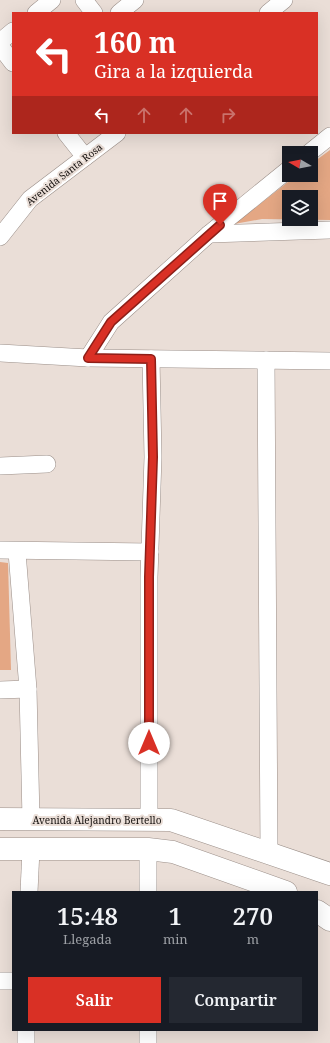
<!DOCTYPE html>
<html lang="es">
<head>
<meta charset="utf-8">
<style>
  :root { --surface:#171b24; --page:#242831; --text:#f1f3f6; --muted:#9ea1a6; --accent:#d93025 }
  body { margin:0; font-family:"Noto Serif",serif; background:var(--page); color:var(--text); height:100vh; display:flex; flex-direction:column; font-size:15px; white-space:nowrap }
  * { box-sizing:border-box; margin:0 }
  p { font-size:13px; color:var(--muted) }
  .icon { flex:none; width:22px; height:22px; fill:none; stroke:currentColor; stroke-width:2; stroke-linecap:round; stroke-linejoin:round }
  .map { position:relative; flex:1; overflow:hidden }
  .drawer { position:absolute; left:12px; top:891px; width:306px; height:140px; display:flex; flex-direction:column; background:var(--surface); border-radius:0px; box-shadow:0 4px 16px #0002 }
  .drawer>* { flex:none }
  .guide { position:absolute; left:12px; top:12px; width:306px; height:122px; border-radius:0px; box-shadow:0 4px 16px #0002; background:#d93025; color:#fff; overflow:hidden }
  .needle { width:26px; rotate:280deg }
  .fabs { position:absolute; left:282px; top:146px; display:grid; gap:8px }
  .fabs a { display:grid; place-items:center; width:36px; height:36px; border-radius:0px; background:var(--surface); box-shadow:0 4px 16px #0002; font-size:20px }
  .pin { position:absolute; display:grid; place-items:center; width:34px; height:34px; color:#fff; margin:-41px -17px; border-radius:50% 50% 50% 0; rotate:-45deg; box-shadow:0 0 4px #0007 }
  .pin .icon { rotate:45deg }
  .me { position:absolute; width:44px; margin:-22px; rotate:0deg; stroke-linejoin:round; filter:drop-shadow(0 0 3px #0008) }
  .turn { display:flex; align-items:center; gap:14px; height:84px; padding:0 16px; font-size:18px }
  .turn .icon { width:52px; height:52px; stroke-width:2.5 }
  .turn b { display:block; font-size:28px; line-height:34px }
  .lanes { display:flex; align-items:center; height:38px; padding:0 16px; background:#0003; justify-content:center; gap:20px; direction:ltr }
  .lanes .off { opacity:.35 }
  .eta { display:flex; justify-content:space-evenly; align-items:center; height:68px; text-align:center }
  .eta b { font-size:24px; font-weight:600; line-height:28px }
  .primary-button { display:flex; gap:8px; margin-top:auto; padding:8px 16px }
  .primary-button a { flex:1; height:46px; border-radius:0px; background:var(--accent); color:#fff; font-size:16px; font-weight:600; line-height:46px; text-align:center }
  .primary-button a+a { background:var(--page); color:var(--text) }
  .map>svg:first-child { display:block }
  .green { fill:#e4a784; fill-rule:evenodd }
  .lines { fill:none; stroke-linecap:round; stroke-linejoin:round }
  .minor-casing { stroke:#9a8e88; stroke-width:18 }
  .secondary-casing { stroke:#9a8e88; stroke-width:23 }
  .minor { stroke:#fff; stroke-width:17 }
  .secondary { stroke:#fff; stroke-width:22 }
  .route-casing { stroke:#8d1f18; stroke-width:10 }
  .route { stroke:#d93025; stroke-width:7 }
  .labels { text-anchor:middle; stroke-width:4; stroke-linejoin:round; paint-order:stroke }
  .street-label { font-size:10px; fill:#130f0d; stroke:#eaded7 }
</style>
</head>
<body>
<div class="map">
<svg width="330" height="1043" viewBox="0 0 330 1043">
  <rect width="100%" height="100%" fill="#eaded7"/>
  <g class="green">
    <path d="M330 150V220L262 219 234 224 297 175H311V164ZM289 197H311V219H289Z"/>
    <polygon points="0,562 8,563 11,670 0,670"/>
  </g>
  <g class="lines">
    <defs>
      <g id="minor">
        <polyline points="84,0 94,13"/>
        <polyline points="36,13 52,0"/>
        <polyline points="119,13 135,0"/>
        <polyline points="268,13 284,0"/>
        <polyline points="0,42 13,31"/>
        <polyline points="0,46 13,63"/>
        <polyline points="66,133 85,157"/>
        <polyline points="309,153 330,136"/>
        <polyline points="209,234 330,230"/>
        <polyline points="0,237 30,199 117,133"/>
        <polyline points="0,353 88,358 330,361"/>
        <polyline points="88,358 111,322 209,234 289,169"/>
        <polyline points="266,360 269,852"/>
        <polyline points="0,466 47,464"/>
        <polyline points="0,550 150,552"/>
        <polyline points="17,552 28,689 31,819"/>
        <polyline points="0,690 28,689"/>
        <polyline points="149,819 149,577 153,457 151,359"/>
        <polyline points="148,849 148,892"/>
        <polyline points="29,892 31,849"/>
        <polyline points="0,981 13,981"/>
        <polyline points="26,1030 26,1043"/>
        <polyline points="148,1030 148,1043"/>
      </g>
      <g id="secondary">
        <polyline points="0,819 171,820 330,874"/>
        <polyline points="0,849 148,849 173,852 286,892"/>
        <polyline points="317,911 330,920"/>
      </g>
    </defs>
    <use href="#minor" class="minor-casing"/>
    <use href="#secondary" class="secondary-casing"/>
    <use href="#minor" class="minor"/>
    <use href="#secondary" class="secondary"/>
  </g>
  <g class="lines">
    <defs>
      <polyline id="route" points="149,743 149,577 153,457 151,359 88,358 111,322 220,225"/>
    </defs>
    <use href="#route" class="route-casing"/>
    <use href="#route" class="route"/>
  </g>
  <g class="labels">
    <g class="street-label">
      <text transform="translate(64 174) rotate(-38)" y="4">Avenida Santa Rosa</text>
      <text x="97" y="824">Avenida Alejandro Bertello</text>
    </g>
  </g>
</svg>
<div class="fabs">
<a><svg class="needle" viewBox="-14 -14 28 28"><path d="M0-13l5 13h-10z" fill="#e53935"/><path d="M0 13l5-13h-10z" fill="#9ea1a6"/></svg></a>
<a><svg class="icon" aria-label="layers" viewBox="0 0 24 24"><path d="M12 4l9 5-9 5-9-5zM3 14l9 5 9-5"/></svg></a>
</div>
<div class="pin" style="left:220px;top:225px;background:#d93025"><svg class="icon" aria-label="arrive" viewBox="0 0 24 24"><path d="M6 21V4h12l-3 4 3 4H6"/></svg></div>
<svg class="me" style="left:149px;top:743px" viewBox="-20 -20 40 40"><circle r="19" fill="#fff"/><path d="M0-13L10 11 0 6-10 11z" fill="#d93025"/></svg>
<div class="guide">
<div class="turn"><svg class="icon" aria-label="left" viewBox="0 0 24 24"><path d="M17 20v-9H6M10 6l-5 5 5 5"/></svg><div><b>160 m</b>Gira a la izquierda</div></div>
<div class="lanes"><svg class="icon" aria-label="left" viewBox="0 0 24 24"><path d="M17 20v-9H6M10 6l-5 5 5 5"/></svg><svg class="icon off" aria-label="ahead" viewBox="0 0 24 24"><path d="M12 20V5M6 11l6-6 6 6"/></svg><svg class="icon off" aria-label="ahead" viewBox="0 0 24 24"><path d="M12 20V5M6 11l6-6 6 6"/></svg><svg class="icon off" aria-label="right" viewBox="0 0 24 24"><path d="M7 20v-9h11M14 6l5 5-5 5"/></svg></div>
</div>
<section class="drawer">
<div class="eta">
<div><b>15:48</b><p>Llegada</p></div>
<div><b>1</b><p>min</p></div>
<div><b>270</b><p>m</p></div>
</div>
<div class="primary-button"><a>Salir</a><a>Compartir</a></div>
</section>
</div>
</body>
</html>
